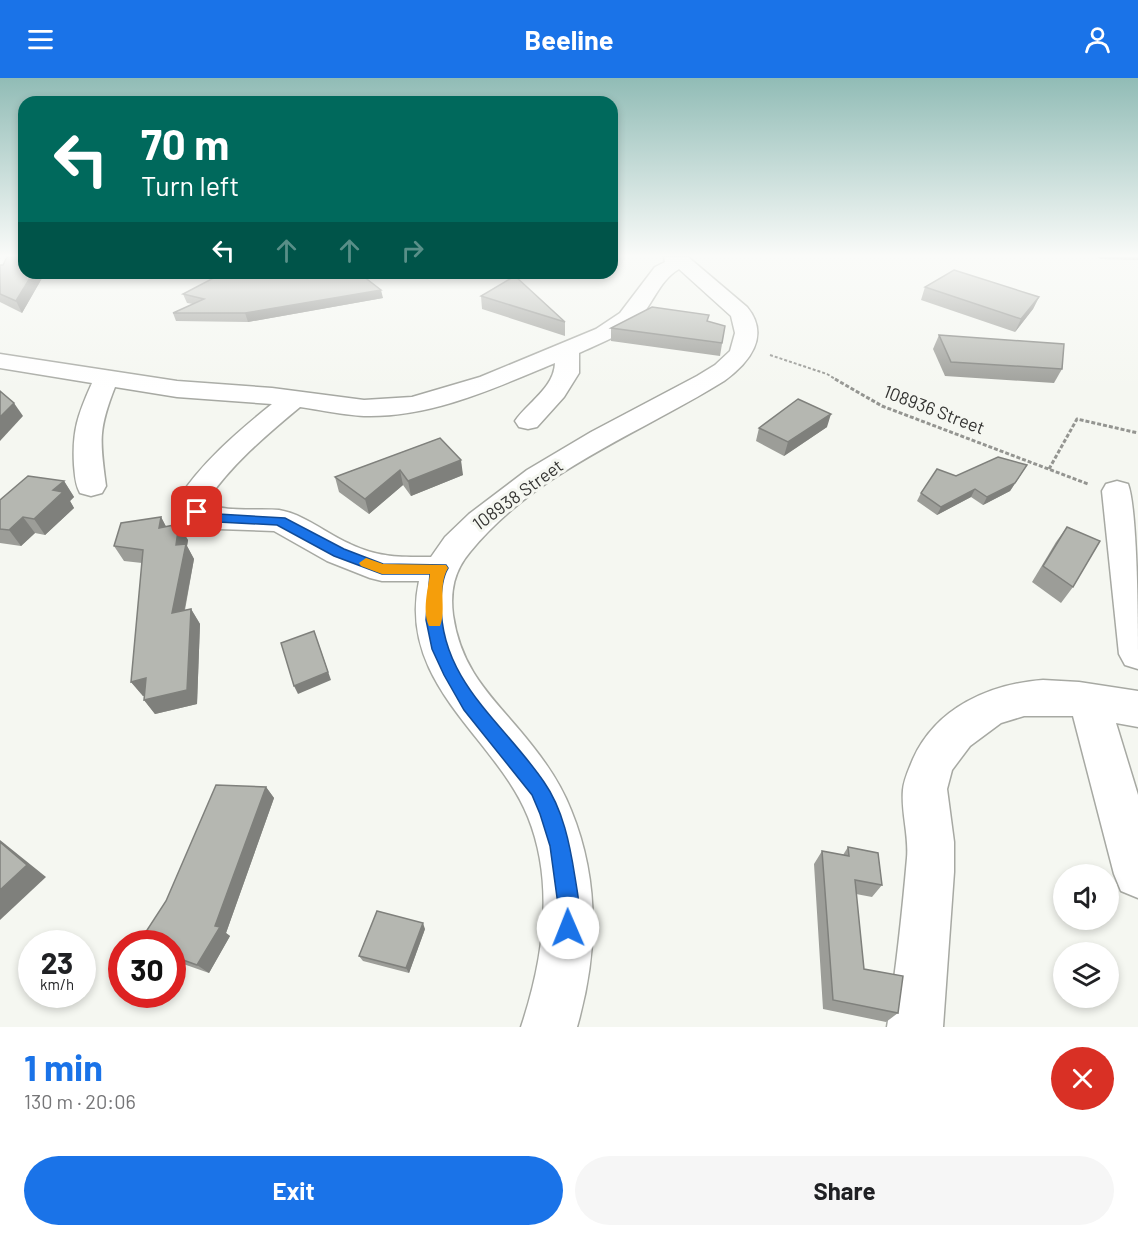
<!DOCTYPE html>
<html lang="en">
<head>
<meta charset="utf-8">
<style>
  :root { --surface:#fff; --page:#f6f6f6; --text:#202124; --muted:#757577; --accent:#1a73e8 }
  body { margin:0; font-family:Barlow,sans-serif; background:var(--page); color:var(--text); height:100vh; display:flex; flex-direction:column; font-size:22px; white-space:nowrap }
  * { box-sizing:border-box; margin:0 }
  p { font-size:20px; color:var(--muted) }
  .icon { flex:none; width:33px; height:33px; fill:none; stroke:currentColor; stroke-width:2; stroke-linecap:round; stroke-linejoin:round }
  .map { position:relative; height:949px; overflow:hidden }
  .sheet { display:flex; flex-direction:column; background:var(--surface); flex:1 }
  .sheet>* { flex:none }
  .guide { position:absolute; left:18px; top:18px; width:600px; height:183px; border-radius:18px; box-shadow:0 3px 9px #0003; background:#00695c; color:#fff; overflow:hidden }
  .tools { position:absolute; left:1053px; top:786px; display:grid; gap:12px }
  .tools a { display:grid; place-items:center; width:66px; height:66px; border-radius:50%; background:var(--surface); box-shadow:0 3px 9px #0003; font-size:30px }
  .speed { position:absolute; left:18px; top:852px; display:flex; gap:12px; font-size:30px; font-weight:700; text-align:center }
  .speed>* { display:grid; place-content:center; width:78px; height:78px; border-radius:50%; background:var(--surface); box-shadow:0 3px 9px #0003; line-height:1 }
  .speed small { font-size:15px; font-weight:400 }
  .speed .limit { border:9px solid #d22; background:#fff; color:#111 }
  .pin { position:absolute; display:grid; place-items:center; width:51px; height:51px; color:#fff; margin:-26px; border-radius:12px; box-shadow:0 3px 9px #0006 }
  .me { position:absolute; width:66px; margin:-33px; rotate:359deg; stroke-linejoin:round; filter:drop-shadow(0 0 4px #0008) }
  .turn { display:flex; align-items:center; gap:21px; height:126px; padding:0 24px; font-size:27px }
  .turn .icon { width:78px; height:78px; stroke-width:2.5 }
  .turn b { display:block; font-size:42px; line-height:51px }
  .lanes { display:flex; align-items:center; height:57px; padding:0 24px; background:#0003; justify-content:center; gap:30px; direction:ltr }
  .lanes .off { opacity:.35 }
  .round { display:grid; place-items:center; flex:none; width:63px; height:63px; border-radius:32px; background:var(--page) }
  .head { display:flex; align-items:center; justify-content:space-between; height:102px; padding:0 24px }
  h1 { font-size:36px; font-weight:700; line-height:45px; color:var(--accent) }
  .button { display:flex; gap:12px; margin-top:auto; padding:12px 24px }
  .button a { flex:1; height:69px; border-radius:36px; background:var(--accent); color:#fff; font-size:24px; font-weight:700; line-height:69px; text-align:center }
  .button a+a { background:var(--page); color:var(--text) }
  header { display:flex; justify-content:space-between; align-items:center; height:78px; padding:0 24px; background:var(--accent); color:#fff; font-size:27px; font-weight:700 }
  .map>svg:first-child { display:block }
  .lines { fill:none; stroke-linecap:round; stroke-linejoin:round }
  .minor-casing { stroke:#a7a9a3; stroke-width:3 }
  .path-far1 { stroke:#949591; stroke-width:2; stroke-dasharray:3 2; stroke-linecap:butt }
  .path { stroke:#949591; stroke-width:3; stroke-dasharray:4 2; stroke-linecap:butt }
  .minor { fill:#fff; fill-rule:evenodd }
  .wall { fill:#9c9d98 }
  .shaded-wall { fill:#7f807c }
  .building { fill:#b5b7b1; stroke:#7f807c; stroke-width:1.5 }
  .route { fill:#1a73e8; stroke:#114b97; stroke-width:1.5 }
  .slow { fill:#f59e0b }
  .labels { text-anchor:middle; stroke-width:6; stroke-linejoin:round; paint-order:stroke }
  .street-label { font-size:18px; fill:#343432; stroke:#f5f7f1 }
</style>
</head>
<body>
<header><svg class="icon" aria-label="menu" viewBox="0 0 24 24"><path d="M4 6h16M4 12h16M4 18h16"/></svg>Beeline<svg class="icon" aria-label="person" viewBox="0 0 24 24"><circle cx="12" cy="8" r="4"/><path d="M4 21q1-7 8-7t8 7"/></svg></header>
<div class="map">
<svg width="1138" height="949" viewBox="0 0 1138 949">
  <rect width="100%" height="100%" fill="#f5f7f1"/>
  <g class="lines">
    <defs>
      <g id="minor">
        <path d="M664 179H688L747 229C771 258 749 285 724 303 637 357 536 393 470 474 454 493 450 513 453 537 462 599 499 624 534 670 549 689 562 709 571 732 600 803 598 876 577 949H521C543 883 555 806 528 739 496 659 397 607 419 503H382L370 500 327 483 274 453 218 451 186 441 176 424C201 385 236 355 272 326L177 319 115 309C98 352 100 363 106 408L102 415 91 418 80 415C75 406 75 397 74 387 72 353 78 336 92 305L0 290V276L177 303 272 310 364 322 412 319 480 299 596 251 620 235 655 189 665 184ZM679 191 731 238 735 255 730 273 715 287 697 298 591 354 527 392 469 436 445 459 431 479C400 479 380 480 350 466 327 456 304 436 279 432 261 430 219 435 206 424 231 387 265 358 300 329 321 332 343 337 364 338 431 340 495 310 555 285 554 310 528 324 515 343L519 349 528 351 537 349 564 319 579 295V275C598 266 618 259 634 246 652 230 658 203 679 191Z"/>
        <path d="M1117 403 1128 406C1138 433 1138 554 1138 591L1125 587 1119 576 1102 413 1106 406Z"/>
        <path d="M1043 602 1079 604 1138 613V649L1116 645 1138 717V820L1121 813 1114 796 1073 638H1024L1001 645 970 668 952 692 947 711 954 764V794L943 949H887C896 893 902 837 907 780 909 757 901 734 903 712 904 701 909 691 913 681 936 630 989 606 1043 602Z"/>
      </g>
    </defs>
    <use href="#minor" class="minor-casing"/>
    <polyline class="path-far1" points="770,277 827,296 837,302"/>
    <g class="path">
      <polyline points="835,301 882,328 1088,406"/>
      <polyline points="1049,391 1077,341 1138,355"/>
    </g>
    <use href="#minor" class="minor"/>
  </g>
  <g class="wall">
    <polygon points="1098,179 1138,179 1138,182 1100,181"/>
    <polygon points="0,187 24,195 45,195 22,235 0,224"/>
    <polygon points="130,195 359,195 383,220 248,244 176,243 173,235 193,226 187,225 183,216 212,201 132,201"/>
    <polygon points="925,209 1039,219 1033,231 1015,254 921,222"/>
    <polygon points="481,218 565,244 565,258 482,231"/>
    <polygon points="708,244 725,248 720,278 611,263 611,250"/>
    <polygon points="939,257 1062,291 1054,305 945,298 933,271"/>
    <polygon points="827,349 784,378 756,363 759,350"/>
    <polygon points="440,360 463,397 411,418 403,407 369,436 339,414 335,399"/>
    <polygon points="1022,395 1010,413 983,427 971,419 937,437 917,423 921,415 956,398"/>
    <polygon points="64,403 74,419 70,423 74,430 45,457 35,455 21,468 0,465 0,422"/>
    <polygon points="161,439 166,449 188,462 187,468 194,481 185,532 191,531 200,546 197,626 155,636 144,622 144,618 143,618 131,604 142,485 124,483 114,468"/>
    <polygon points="1067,449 1073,509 1061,525 1032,504 1056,464"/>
    <polygon points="266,709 274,720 226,855 230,858 209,895 172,882 172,866"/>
    <polygon points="848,769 882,807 872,819 856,816 864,891 898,935 886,944 823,931 814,786 822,773 843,777"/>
    <polygon points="425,851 409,895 363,883 359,878"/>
  </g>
  <g class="shaded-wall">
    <polygon points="33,195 45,195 22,235 16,223"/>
    <polygon points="381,212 383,220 248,244 245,235"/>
    <polygon points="1039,219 1033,231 1015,254 1021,241"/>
    <polygon points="14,325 23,338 0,363 0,339"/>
    <polygon points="831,336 827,349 784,378 788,364"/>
    <polygon points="461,382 463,397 411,418 408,403"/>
    <polygon points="1027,387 1010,413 983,427 987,419"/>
    <polygon points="400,392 403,407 369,436 365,421"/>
    <polygon points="64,403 74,419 70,423 74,430 45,457 34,441 53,412"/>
    <polygon points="975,411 971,419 937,437 941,429"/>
    <polygon points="23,439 35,455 21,468 9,452"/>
    <polygon points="161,439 169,454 159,450"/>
    <polygon points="179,446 188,462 187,468 194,481 181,550 172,535 176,467"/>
    <polygon points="191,531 200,546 197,626 155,636 144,622"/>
    <polygon points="314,553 331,602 298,616 294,608"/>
    <polygon points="146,600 157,614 143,618 131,604"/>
    <polygon points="266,709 274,720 226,855 230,858 209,895 197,887 215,848"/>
    <polygon points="0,762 46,799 0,842"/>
    <polygon points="423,845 425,851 409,895 406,890"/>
  </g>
  <g class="building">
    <polygon points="7,179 24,179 24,195 33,195 16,223 0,216 0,187 3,187"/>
    <polygon points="954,192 1039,219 1021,241 925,209"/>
    <polygon points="223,195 359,195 381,212 245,235 173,235 204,221 183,216"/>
    <polygon points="515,198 565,244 481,218"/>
    <polygon points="652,229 709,237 707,243 725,248 722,265 611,250"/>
    <polygon points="939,257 1064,266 1062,291 951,284"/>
    <polygon points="0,313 14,325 0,339"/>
    <polygon points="798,321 831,336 788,364 759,350"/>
    <polygon points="440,360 461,382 408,403 400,392 365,421 335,399"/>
    <polygon points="998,379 1027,387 1015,405 987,419 975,411 941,429 921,415 937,391 956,398"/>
    <polygon points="28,398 64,403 53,412 63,414 34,441 23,439 9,452 0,451 0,422"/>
    <polygon points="161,439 159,450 179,446 176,467 186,466 172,535 191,531 187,612 144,622 146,600 131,604 143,472 114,468 121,445"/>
    <polygon points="1067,449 1100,463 1073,509 1043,488"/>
    <polygon points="314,553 328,594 294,608 281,565"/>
    <polygon points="216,707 266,709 215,848 220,849 197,887 172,878 172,866 138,866 166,823"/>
    <polygon points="0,764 27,787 0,812"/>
    <polygon points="848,769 878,775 882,807 855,802 864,891 903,898 898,935 833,922 822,773 849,778"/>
    <polygon points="377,833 423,845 406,890 359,878"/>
  </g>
  <linearGradient id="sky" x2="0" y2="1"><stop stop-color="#91bcb6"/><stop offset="0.57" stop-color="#fafbf9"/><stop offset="1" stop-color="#fafbf9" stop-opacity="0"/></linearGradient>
  <rect width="1138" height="312" fill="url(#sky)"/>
  <path class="route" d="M197 430 218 436 285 440 344 471 383 486 446 487 448 490C442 500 441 515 441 526 441 604 504 645 544 704 563 731 570 767 575 799 578 818 583 840 576 858L568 861 561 858 558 850V827L550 768 540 736 532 717 464 632 444 597 432 571 426 542 430 496H382L334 478 277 447 218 444 192 437 190 434Z"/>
  <path class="slow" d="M366 480 383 486 446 487 448 490C437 508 447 532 440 548H429C422 533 428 511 430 496H382L361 488 359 485Z"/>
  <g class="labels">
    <g class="street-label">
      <text transform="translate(934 332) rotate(21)" y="6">108936 Street</text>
      <text transform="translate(518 417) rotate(-36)" y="6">108938 Street</text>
    </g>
  </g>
</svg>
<div class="tools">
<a><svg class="icon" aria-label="sound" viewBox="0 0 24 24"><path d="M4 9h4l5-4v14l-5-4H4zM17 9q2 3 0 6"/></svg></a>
<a><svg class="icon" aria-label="layers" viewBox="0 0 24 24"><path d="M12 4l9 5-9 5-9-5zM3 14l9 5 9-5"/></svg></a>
</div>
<div class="speed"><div>23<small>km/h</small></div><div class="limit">30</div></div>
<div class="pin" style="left:197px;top:434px;background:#d93025"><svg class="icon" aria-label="arrive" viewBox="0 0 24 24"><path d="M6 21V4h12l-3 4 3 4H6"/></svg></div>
<svg class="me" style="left:568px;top:850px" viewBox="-20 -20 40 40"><circle r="19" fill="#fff"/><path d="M0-13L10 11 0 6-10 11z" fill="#1a73e8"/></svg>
<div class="guide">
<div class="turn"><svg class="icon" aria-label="left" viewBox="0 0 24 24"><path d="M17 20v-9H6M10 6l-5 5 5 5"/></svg><div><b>70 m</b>Turn left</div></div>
<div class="lanes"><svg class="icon" aria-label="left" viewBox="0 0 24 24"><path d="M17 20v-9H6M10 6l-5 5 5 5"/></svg><svg class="icon off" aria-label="ahead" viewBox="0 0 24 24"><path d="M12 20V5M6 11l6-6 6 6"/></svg><svg class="icon off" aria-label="ahead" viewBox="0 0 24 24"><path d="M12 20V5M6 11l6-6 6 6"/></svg><svg class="icon off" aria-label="right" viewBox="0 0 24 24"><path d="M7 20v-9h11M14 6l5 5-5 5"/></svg></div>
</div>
</div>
<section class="sheet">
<div class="head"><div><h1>1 min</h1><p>130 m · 20:06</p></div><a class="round" style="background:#d93025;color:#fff"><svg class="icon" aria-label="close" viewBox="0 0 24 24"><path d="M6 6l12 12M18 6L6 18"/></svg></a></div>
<div class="button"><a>Exit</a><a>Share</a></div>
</section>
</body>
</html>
